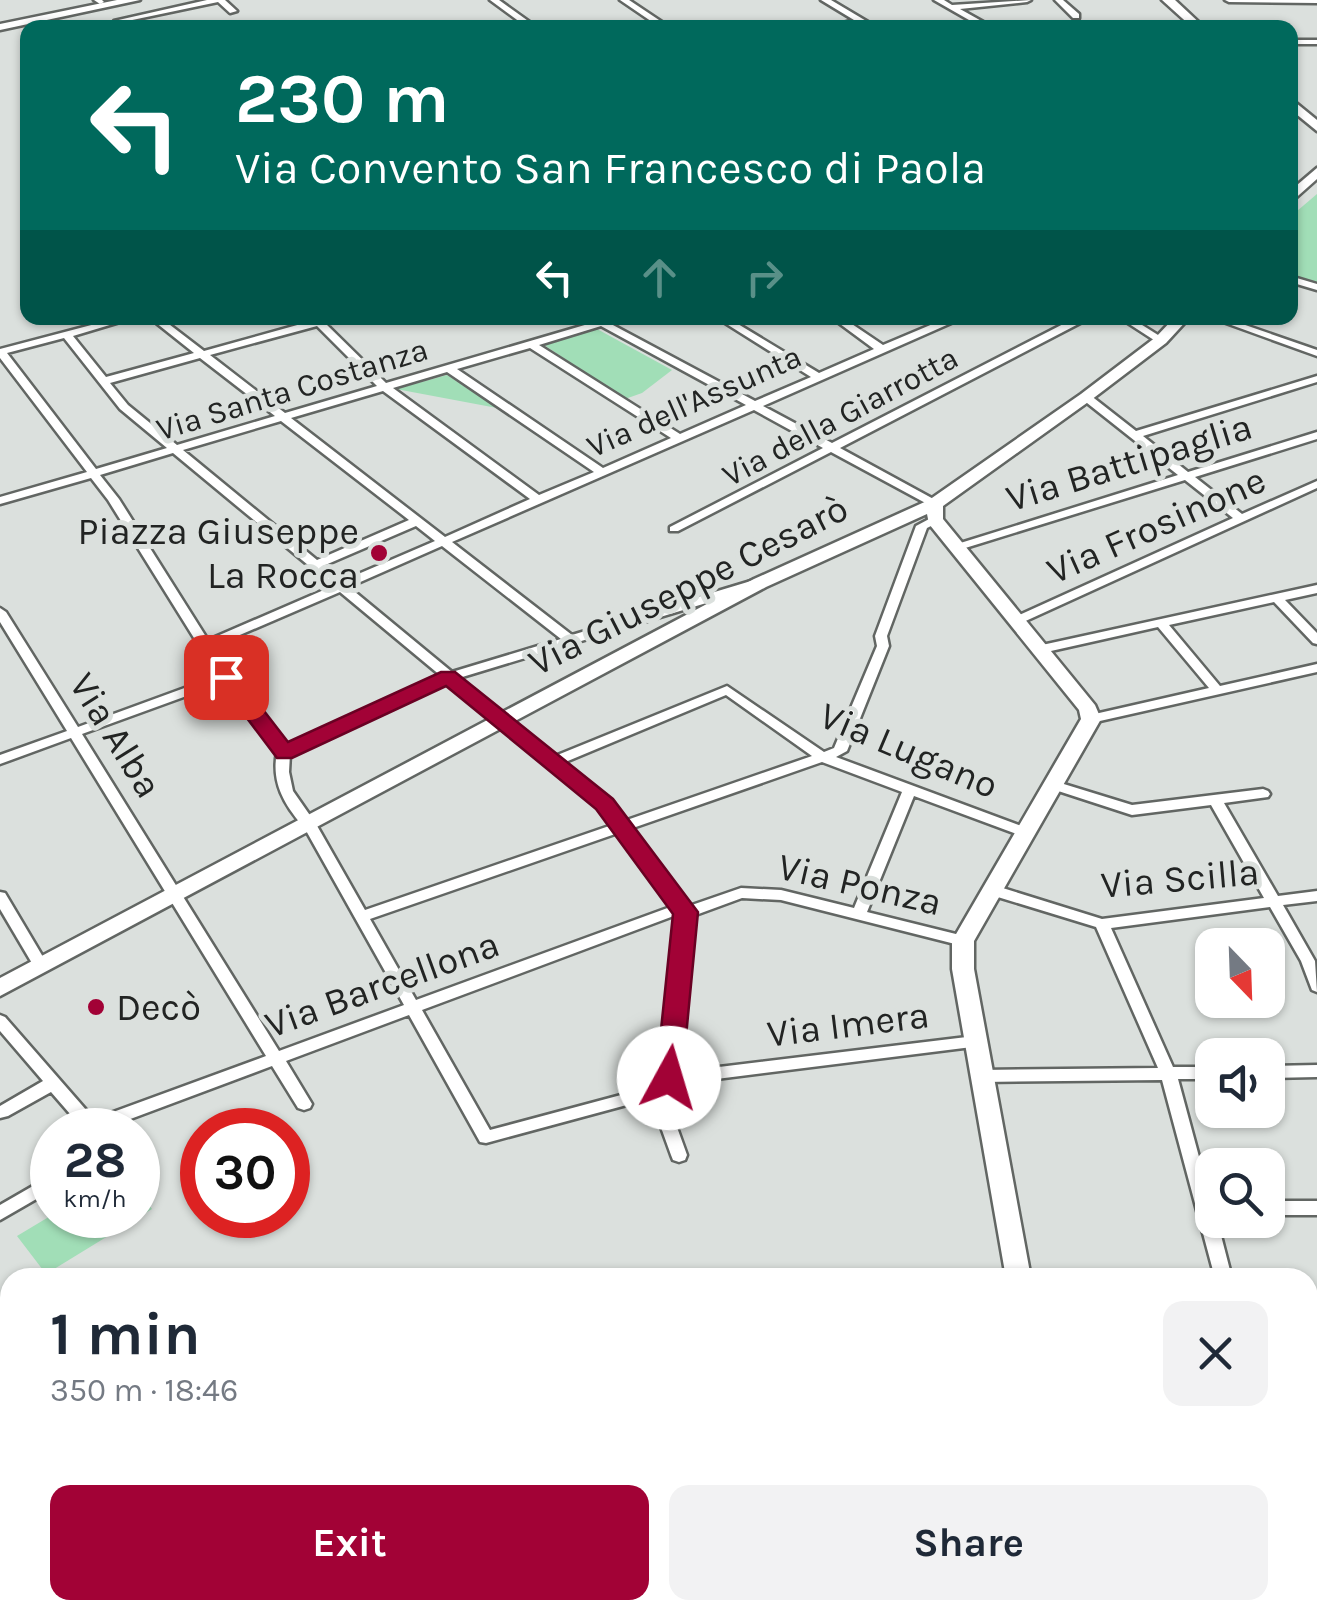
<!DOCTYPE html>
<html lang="en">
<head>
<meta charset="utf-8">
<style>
  :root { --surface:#fff; --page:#f2f2f3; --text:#1f2937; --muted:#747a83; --accent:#a20236 }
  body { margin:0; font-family:Karla,sans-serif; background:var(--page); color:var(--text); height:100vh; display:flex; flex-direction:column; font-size:38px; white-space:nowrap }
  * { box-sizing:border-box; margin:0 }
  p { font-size:32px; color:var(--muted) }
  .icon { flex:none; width:55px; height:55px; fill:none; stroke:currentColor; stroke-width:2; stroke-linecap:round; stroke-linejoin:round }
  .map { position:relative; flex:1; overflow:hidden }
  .side { position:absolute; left:0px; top:1268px; width:1318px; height:352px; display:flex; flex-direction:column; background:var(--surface); border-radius:30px 30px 0 0; box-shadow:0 2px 8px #0004 }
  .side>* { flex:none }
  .banner { position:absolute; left:20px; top:20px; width:1278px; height:305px; border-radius:20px; box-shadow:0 2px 8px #0004; background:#00695c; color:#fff; overflow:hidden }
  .needle { width:65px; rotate:157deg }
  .controls { position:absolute; left:1195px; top:928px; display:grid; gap:20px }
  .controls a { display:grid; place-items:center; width:90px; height:90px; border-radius:20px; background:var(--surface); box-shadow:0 2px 8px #0004; font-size:50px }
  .speed { position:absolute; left:30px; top:1108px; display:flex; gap:20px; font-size:50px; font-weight:700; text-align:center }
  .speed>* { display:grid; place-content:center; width:130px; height:130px; border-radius:50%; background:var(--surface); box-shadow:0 2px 8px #0004; line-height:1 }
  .speed small { font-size:25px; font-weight:400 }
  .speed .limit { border:15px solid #d22; background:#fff; color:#111 }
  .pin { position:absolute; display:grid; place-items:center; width:85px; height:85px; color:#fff; margin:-42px; border-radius:20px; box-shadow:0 5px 15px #0006 }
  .me { position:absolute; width:110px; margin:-55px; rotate:6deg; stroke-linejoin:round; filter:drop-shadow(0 0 8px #0008) }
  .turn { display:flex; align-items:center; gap:35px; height:210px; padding:0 50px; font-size:45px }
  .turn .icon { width:130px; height:130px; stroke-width:2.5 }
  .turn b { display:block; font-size:70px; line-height:85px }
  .lanes { display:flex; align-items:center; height:95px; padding:0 50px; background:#0003; justify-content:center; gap:50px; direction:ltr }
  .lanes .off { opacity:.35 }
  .round { display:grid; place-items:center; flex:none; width:105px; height:105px; border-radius:20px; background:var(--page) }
  .summary { display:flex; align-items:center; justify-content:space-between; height:170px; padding:0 50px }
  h1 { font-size:60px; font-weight:700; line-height:75px }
  .button { display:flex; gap:20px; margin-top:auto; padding:20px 50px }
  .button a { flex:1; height:115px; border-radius:20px; background:var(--accent); color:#fff; font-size:40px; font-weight:700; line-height:115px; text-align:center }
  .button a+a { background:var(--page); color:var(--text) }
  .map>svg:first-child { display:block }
  .green { fill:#a1deb7 }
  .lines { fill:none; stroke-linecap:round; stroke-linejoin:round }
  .street-casing { stroke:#626663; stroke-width:5 }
  .secondary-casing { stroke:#626663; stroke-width:5 }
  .street { fill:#fff; fill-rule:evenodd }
  .secondary { fill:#fff; fill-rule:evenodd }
  .route { fill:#a20236; stroke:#690123; stroke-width:2.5 }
  .poi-dot { fill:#a20236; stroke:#dbe0dd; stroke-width:4 }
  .labels { text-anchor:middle; stroke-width:10; stroke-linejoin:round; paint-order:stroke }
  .far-street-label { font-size:32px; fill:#222423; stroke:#dbe0dd }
  .street-label { font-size:38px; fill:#222423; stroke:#dbe0dd }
  .poi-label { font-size:38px; fill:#222423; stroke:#dbe0dd; text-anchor:end }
</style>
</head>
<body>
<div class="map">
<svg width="1317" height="1618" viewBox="0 0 1317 1618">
  <rect width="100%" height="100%" fill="#dbe0dd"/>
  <g class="green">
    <polygon points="1317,194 1317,285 1290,276 1290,217"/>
    <polygon points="597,329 672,370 642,393 625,399 544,345"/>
    <polygon points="447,375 497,408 396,389"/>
    <polygon points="138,1192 152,1209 46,1274 17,1236 52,1215 138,1215"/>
  </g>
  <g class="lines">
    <defs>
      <g id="street">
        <polygon points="94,0 102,0 104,2 100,4"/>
        <polygon points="207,0 225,0 237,11 230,13 218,2 118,23 114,21"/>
        <polygon points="490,0 499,0 538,28 528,28"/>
        <polygon points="620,0 629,0 671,28 661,28"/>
        <polygon points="821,0 831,0 878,28 867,28 859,23 840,28 825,28 854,20"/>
        <polygon points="934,0 944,0 952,5 1031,0 1027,2 960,9 994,28 983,28"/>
        <polygon points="1055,0 1063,0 1079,14 1079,18 1073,18"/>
        <polygon points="1225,0 1317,0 1317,3 1229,2"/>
        <polygon points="1195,22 1199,24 1198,26 1176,28"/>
        <rect x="1290" y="40" width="27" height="4"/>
        <polygon points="1290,276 1317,284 1317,290 1290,282"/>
        <path d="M118 318H133L73 336 106 377 194 353 150 318H161L204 351 319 319 341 318 340 320 326 324 386 383 595 322V319L624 318 623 320 611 324 755 401 811 377 717 318H728L819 373 874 349 832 318H843L883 345 947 318H959L958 320 763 406 832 443 1075 318H1087L1086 320 840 448 939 502V506H931L831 452 678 531H670V527L823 448 754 410 452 542 572 635 751 581 755 580 761 584 759 587 459 678 555 756 727 686 824 752 834 748 877 646 875 636 916 526 931 518H939V522L927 528 887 636 889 646 847 751 836 757 1032 830 1034 833 1027 838 1022 836 914 796 867 912 968 937 970 941 968 945 963 946 781 900 742 898 693 916 678 1072 975 1036 980 1038 983 1042 980 1046 677 1084 674 1119 687 1155 685 1160 679 1162 673 1160 671 1155 658 1119 660 1096 486 1143 480 1142 409 1015 286 1061 312 1104 310 1108 304 1110 298 1108 272 1066 101 1130H84L51 1092 8 1116 0 1118V1106L43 1081 0 1031V1015L5 1017 94 1119 266 1056 71 738 0 764V755L67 731 0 622V608L6 612 78 727 220 675 199 646 108 500 91 478 0 504V497L87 472 0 358V349ZM317 326 377 386 285 413 210 355ZM601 326 746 405 680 434 539 345ZM64 338 120 409 167 448 96 469 7 353ZM530 348 671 438 603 468 457 369ZM200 358 275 416 177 445 128 405 110 383ZM447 372 594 472 539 495 393 388ZM383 391 530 499 445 537 291 418ZM281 421 409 520 317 560 183 450ZM173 453 308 565 309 569 333 586 208 640 119 499 100 475ZM416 526 435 541 342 581 323 566ZM442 546 561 639 452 672 349 587ZM340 592 441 676 286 746 212 647ZM225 682 277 752C271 782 284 805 304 827L404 1005 279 1051 82 734ZM448 682 599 807 612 825 365 910 316 824 293 791 289 772 290 754ZM726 695 812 756 624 821 609 801 563 763ZM822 762 902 792 854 908 781 890 741 888 689 906 630 829ZM618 833 673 906 416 1000 370 919ZM679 914 662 1084 490 1130 422 1010Z"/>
        <polygon points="1120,318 1131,318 1166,340 1165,342 1157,342"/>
        <polygon points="1212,318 1225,318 1317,350 1317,356"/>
        <polygon points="1317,376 1317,382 1143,436 1188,472 1317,432 1317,439 1195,477 1242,514 1317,481 1317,488 1019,624 1015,623 1013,620 1015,617 1233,518 1185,480 962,549 958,551 952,547 954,545 1178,475 1082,399 1082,395 1090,395 1136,431"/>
        <polygon points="1317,585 1317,593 1285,600 1317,633 1317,644 1313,643 1274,602 1169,625 1220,686 1317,664 1317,672 1091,723 1086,722 1084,719 1086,716 1209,688 1158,627 1042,653 1036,649 1042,645"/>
        <polygon points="1054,781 1132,805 1263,789 1268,791 1270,794 1268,797 1224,803 1278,896 1317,891 1317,901 1283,905 1315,961 1317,992 1312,990 1301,961 1270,907 1111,928 1173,1067 1212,1067 1212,1079 1178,1079 1212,1205 1212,1220 1217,1220 1232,1278 1215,1278 1162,1080 982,1082 976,1080 974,1076 976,1072 982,1070 1158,1068 1096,927 988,894 986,890 988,886 993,885 1102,919 1264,898 1211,805 1132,815 1049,788 1047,785"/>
        <polygon points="0,892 5,893 46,962 48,966 46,970 36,970 0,909"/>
        <polygon points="1317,1065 1317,1077 1268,1078 1268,1066"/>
        <polygon points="52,1175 52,1190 0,1220 0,1205"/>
        <rect x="1268" y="1201" width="49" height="14"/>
        <polygon points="0,1310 6,1313 10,1321 10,1347 4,1344 0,1337"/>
        <rect x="1308" y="1446" width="9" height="16"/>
        <polygon points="1308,1575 1315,1577 1317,1582 1317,1618 1307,1618 1305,1610 1308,1610"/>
        <polygon points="128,1610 179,1610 174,1618 132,1618"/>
        <polygon points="396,1610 417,1610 421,1618 400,1618"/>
        <polygon points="557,1610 585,1610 580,1618 552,1618"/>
        <polygon points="605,1610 626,1610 630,1618 609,1618"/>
      </g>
      <g id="secondary">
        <polygon points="117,0 140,0 0,30 0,24"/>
        <polygon points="1162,0 1175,0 1205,28 1193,28"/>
        <polygon points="1290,98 1317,120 1317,131 1290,109"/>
        <polygon points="1317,168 1317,179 1290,203 1290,191"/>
        <polygon points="1174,318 1189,318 1166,343 1091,400 943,506 943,519 1095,705 1101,719 974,941 974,969 1031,1278 1006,1278 952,969 952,941 1081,719 1079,710 929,524 927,514 766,587 0,996 0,978 754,579 929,500 1081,394 1156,337"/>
        <polygon points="1066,1610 1094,1610 1096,1618 1068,1618"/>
      </g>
    </defs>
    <use href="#street" class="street-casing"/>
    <use href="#secondary" class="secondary-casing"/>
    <use href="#street" class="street"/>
    <use href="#secondary" class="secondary"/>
  </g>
  <polygon class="route" points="226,670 234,672 288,742 441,672 455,672 613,799 698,912 682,1078 678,1086 660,1086 656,1078 673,914 596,809 446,686 292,758 277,758 216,677"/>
  <g class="poi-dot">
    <circle cx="379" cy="553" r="10"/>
    <circle cx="96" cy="1007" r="10"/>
  </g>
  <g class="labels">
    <g class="far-street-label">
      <text transform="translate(292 389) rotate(-17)" y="11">Via Santa Costanza</text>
      <text transform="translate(694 401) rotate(-24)" y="11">Via dell'Assunta</text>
      <text transform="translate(840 416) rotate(-28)" y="11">Via della Giarrotta</text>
    </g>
    <g class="street-label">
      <text transform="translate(1129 462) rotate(-17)" y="13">Via Battipaglia</text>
      <text transform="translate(1156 525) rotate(-24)" y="13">Via Frosinone</text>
      <text transform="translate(688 585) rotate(-27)" y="13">Via Giuseppe Cesarò</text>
      <text transform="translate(116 735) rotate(58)" y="13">Via Alba</text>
      <text transform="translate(909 750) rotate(23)" y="13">Via Lugano</text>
      <text transform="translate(1180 878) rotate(-5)" y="13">Via Scilla</text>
      <text transform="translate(860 884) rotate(13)" y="13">Via Ponza</text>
      <text transform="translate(382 984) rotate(-20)" y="13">Via Barcellona</text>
      <text transform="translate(848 1024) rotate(-7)" y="13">Via Imera</text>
    </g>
    <g class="poi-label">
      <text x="359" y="544">Piazza Giuseppe<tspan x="359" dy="44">La Rocca</tspan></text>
      <text x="116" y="1020" text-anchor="start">Decò</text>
    </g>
  </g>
</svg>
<div class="controls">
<a><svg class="needle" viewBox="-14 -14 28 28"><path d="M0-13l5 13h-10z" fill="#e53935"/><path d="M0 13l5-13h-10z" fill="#747a83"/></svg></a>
<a><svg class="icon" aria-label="sound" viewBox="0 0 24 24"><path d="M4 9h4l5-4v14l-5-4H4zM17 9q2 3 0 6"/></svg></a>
<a><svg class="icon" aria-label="search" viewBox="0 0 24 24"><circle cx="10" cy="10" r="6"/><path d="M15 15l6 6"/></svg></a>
</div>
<div class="speed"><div>28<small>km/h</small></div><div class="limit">30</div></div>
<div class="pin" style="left:226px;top:677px;background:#d93025"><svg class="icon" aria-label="arrive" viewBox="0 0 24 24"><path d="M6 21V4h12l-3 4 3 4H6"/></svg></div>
<svg class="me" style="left:669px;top:1078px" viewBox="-20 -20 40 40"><circle r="19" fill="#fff"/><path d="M0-13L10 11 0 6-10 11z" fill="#a20236"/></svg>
<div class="banner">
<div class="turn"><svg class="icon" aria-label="left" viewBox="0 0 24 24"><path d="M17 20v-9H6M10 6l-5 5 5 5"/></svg><div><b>230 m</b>Via Convento San Francesco di Paola</div></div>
<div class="lanes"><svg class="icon" aria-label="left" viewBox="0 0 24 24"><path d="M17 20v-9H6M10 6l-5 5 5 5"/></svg><svg class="icon off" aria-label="ahead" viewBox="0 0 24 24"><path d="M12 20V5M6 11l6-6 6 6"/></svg><svg class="icon off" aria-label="right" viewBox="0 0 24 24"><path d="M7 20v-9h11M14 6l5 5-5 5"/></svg></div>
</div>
<section class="side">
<div class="summary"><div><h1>1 min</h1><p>350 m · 18:46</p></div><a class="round"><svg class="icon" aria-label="close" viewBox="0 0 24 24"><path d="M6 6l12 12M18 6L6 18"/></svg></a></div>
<div class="button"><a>Exit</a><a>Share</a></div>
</section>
</div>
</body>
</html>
